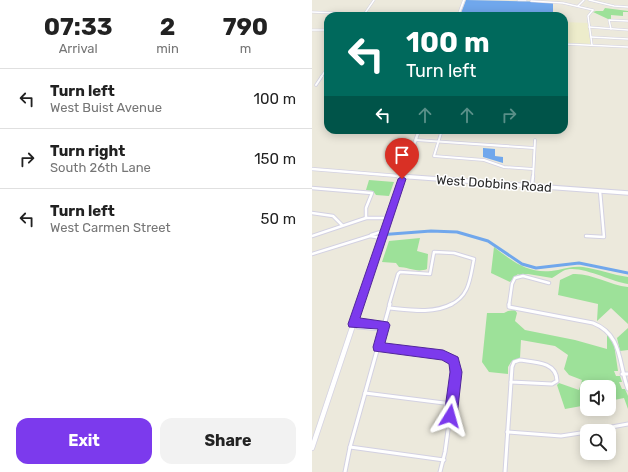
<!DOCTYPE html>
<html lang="en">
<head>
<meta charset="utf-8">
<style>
  :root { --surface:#fff; --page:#f2f2f2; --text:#222; --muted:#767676; --line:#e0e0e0; --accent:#7c3aed }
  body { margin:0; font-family:Rubik,sans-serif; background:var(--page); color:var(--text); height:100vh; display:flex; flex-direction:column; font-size:15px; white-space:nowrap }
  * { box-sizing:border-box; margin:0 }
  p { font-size:13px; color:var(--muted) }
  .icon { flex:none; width:22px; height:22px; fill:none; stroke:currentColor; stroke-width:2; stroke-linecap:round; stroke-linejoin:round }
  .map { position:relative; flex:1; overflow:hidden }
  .details { display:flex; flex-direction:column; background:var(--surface); width:312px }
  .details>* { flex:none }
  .hud { position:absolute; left:12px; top:12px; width:244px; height:122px; border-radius:12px; box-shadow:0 2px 10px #0003; background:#00695c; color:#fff; overflow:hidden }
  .controls { position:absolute; left:268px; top:380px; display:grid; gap:8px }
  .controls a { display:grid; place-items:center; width:36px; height:36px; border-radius:8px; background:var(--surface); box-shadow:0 2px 10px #0003; font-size:20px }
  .pin { position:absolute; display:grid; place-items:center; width:34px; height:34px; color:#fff; margin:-41px -17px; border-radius:50% 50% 50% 0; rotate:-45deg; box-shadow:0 0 4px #0007 }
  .pin .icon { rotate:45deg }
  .me { position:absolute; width:44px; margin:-22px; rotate:8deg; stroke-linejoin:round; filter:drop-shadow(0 0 3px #0008) }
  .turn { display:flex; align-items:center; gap:14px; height:84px; padding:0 16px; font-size:18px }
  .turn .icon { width:52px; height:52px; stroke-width:2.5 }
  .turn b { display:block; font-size:28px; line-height:34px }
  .lanes { display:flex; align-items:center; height:38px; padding:0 16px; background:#0003; justify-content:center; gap:20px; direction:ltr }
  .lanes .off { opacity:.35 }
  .eta { display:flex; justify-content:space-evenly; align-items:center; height:68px; text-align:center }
  .eta b { font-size:24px; font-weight:700; line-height:28px }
  .action { display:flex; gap:8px; margin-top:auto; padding:8px 16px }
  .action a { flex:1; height:46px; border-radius:12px; background:var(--accent); color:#fff; font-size:16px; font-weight:700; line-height:46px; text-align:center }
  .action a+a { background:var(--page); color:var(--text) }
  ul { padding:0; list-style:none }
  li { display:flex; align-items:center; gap:12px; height:60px; padding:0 16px; border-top:1px solid var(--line) }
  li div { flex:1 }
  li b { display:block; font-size:15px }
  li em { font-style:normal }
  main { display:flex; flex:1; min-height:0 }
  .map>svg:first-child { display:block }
  .education { fill:#edeccb }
  .green { fill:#9de199 }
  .water { fill:#70a7ec }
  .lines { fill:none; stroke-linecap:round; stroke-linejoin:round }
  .canal { stroke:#70a7ec; stroke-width:3 }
  .street-far3-casing { stroke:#d3d1e2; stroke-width:2.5 }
  .street-far2-casing { stroke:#d3d1e2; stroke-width:3.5 }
  .street-far1-casing { stroke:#d3d1e2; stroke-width:4.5 }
  .street-casing { stroke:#d3d1e2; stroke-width:5 }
  .secondary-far3-casing { stroke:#d3d1e2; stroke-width:3 }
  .secondary-far2-casing { stroke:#d3d1e2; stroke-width:4 }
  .secondary-far1-casing { stroke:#d3d1e2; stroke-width:5.5 }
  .secondary-casing { stroke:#d3d1e2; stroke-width:6 }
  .street-far3 { stroke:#fff; stroke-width:1.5 }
  .street-far2 { stroke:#fff; stroke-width:2 }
  .street-far1 { stroke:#fff; stroke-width:2.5 }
  .street { stroke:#fff; stroke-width:3 }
  .secondary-far3 { stroke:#fff; stroke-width:2 }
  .secondary-far2 { stroke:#fff; stroke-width:2.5 }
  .secondary-far1 { stroke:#fff; stroke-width:3.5 }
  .secondary { stroke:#fff; stroke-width:4.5 }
  .route { fill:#7c3aed; stroke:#51269a }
  .labels { text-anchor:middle; stroke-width:3; stroke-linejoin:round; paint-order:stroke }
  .street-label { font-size:13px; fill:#2a2a2a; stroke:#fff }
</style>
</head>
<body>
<main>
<section class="details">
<div class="eta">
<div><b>07:33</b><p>Arrival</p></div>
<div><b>2</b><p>min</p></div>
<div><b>790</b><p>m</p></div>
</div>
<ul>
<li><svg class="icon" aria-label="left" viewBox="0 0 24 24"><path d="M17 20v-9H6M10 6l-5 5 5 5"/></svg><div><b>Turn left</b><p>West Buist Avenue</p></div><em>100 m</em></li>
<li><svg class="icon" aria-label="right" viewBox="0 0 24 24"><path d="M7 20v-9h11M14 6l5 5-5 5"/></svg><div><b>Turn right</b><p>South 26th Lane</p></div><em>150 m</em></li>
<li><svg class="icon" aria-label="left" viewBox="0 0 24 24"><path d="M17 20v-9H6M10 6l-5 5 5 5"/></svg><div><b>Turn left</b><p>West Carmen Street</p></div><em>50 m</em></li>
</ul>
<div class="action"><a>Exit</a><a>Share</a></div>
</section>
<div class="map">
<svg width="316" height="472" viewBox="0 0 316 472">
  <rect width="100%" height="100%" fill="#ece9dc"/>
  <polygon class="education" points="252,22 276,23 279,45 252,43"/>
  <g class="green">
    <polygon points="293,8 316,11 316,12 311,12 311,16 299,15 299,19 296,19 281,12 284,11 291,11"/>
    <polygon points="57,180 82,182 77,196 64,195 61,191 54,190"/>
    <path d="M108 238 105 251 116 254 115 269C105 273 96 267 87 267L84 263 70 262 77 241Z"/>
    <path d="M182 247C204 264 218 275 246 270 255 268 262 266 271 267 286 269 301 275 316 277V284C299 282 266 263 251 271 247 273 244 276 240 278L216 274 207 275 206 274 198 282 179 273Z"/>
    <path d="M261 274C280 273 297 285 316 287V324L299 308 285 321 286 304 246 295 248 280Z"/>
    <polygon points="203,310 205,313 203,321 213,330 263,340 295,349 295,333 302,344 306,371 302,371 304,376 308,376 310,382 307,382 310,389 313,389 316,396 316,409 312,398 297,401 297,387 275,387 275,405 253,409 245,385 247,383 267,390 270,380 257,375 252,369 256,355 243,346 209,340 208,358 199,362 196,367 196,374 177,372 170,362 175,313 192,313 196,311"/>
    <polygon points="316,328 316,350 308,351 305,338"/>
  </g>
  <g class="water">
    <polygon points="154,0 241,2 241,16 148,16"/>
    <polygon points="171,148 183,149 183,156 191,157 191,163 171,157"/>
  </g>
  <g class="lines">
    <polyline class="canal" points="66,235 119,231 145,232 176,241 210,264 224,268 267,263 316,273"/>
    <defs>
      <g id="street-far3">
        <polyline points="206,0 214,0"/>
        <polyline points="277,0 302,6 316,7"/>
        <polyline points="219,1 251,3 281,10"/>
        <polyline points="266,6 272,0"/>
        <polyline points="0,12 52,14"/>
        <polyline points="51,16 62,0"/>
        <polyline points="277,27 316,30"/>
        <polyline points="299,29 297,20 316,21"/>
        <polyline points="0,30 16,30"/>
        <polyline points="279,37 316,39"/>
        <polyline points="252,44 316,47"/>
        <polyline points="280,45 276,16 281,10"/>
        <polyline points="9,77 16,67"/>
      </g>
      <g id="street-far2">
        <polyline points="4,85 10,76"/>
        <polyline points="129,133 122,156 172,160 192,167 221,169"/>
        <polyline points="104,140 222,148"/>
        <polyline points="221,177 223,140"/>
      </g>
      <g id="street-far1">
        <polyline points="220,185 221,176"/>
        <polyline points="0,188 60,193 54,208 54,218"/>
        <polyline points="0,213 21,216 30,225"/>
        <polyline points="59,235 72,231"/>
        <polyline points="0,236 54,218 76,218"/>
        <polyline points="274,236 292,237 288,191"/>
        <polyline points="0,254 58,236 70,238"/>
        <path d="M77 305 86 274 88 272 118 274 122 252 142 253 162 259C158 278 158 296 138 305"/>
        <polyline points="197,305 200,284 203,278 211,276 237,283"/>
      </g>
      <g id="street">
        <path d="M197 304V307L281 323C311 335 306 363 316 389"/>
        <path d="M77 308C98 310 121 314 140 304"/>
        <polyline points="41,324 47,322 72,325"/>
        <polyline points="41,324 46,327 71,329"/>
        <path d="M66 347 131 355C140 357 144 363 144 372L133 452 128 472"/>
        <path d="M208 360C223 362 245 362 245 381L240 384 199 382 200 367 202 362Z"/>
        <polyline points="310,374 316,374"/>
        <polyline points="53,393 140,404"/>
        <polyline points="278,431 316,424"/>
        <polyline points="195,432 249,436 275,432"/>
        <polyline points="38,447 132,460"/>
        <polyline points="33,472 38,447 78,304"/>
        <polyline points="193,472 199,382"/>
      </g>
      <polyline id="secondary-far3" points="146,16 152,0"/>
      <g id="secondary-far2">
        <polyline points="0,169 99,177"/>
        <polyline points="91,177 107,130"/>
      </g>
      <g id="secondary-far1">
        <polyline points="86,176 316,193"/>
        <polyline points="48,305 92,176"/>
      </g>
      <polyline id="secondary" points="0,448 48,304"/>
    </defs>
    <use href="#street-far3" class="street-far3-casing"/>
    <use href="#street-far2" class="street-far2-casing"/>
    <use href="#street-far1" class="street-far1-casing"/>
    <use href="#street" class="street-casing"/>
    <use href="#secondary-far3" class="secondary-far3-casing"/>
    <use href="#secondary-far2" class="secondary-far2-casing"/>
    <use href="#secondary-far1" class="secondary-far1-casing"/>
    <use href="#secondary" class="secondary-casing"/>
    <use href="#street-far3" class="street-far3"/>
    <use href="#street-far2" class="street-far2"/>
    <use href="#street-far1" class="street-far1"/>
    <use href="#street" class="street"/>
    <use href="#secondary-far3" class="secondary-far3"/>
    <use href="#secondary-far2" class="secondary-far2"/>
    <use href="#secondary-far1" class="secondary-far1"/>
    <use href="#secondary" class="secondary"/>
  </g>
  <polygon class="route" points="90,176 94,179 48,318 76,322 78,325 73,343 131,350 146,357 150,372 145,416 143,420 138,422 134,420 132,416 138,372 137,364 130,360 62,351 61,347 66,329 37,327 36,324 86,179"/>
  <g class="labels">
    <g class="street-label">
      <text transform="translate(182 183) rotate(4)" y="5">West Dobbins Road</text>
    </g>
  </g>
</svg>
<div class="controls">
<a><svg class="icon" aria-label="sound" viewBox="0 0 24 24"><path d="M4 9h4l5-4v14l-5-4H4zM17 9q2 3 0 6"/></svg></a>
<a><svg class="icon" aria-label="search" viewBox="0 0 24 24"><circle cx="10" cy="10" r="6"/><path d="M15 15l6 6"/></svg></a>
</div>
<div class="pin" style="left:90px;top:179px;background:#d93025"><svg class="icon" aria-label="arrive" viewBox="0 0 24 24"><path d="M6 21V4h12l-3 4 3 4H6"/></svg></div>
<svg class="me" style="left:138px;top:416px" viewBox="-20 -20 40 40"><path d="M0-17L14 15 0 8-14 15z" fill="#7c3aed" stroke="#fff" stroke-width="4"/></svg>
<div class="hud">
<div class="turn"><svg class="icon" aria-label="left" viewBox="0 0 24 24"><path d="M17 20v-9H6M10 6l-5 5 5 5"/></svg><div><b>100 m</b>Turn left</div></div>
<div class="lanes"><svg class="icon" aria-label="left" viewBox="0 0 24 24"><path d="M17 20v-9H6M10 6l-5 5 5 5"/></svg><svg class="icon off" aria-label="ahead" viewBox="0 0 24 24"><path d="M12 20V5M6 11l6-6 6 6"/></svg><svg class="icon off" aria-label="ahead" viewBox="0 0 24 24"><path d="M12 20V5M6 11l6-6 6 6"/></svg><svg class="icon off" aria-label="right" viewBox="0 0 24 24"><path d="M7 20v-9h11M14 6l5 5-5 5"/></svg></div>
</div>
</div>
</main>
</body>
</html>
